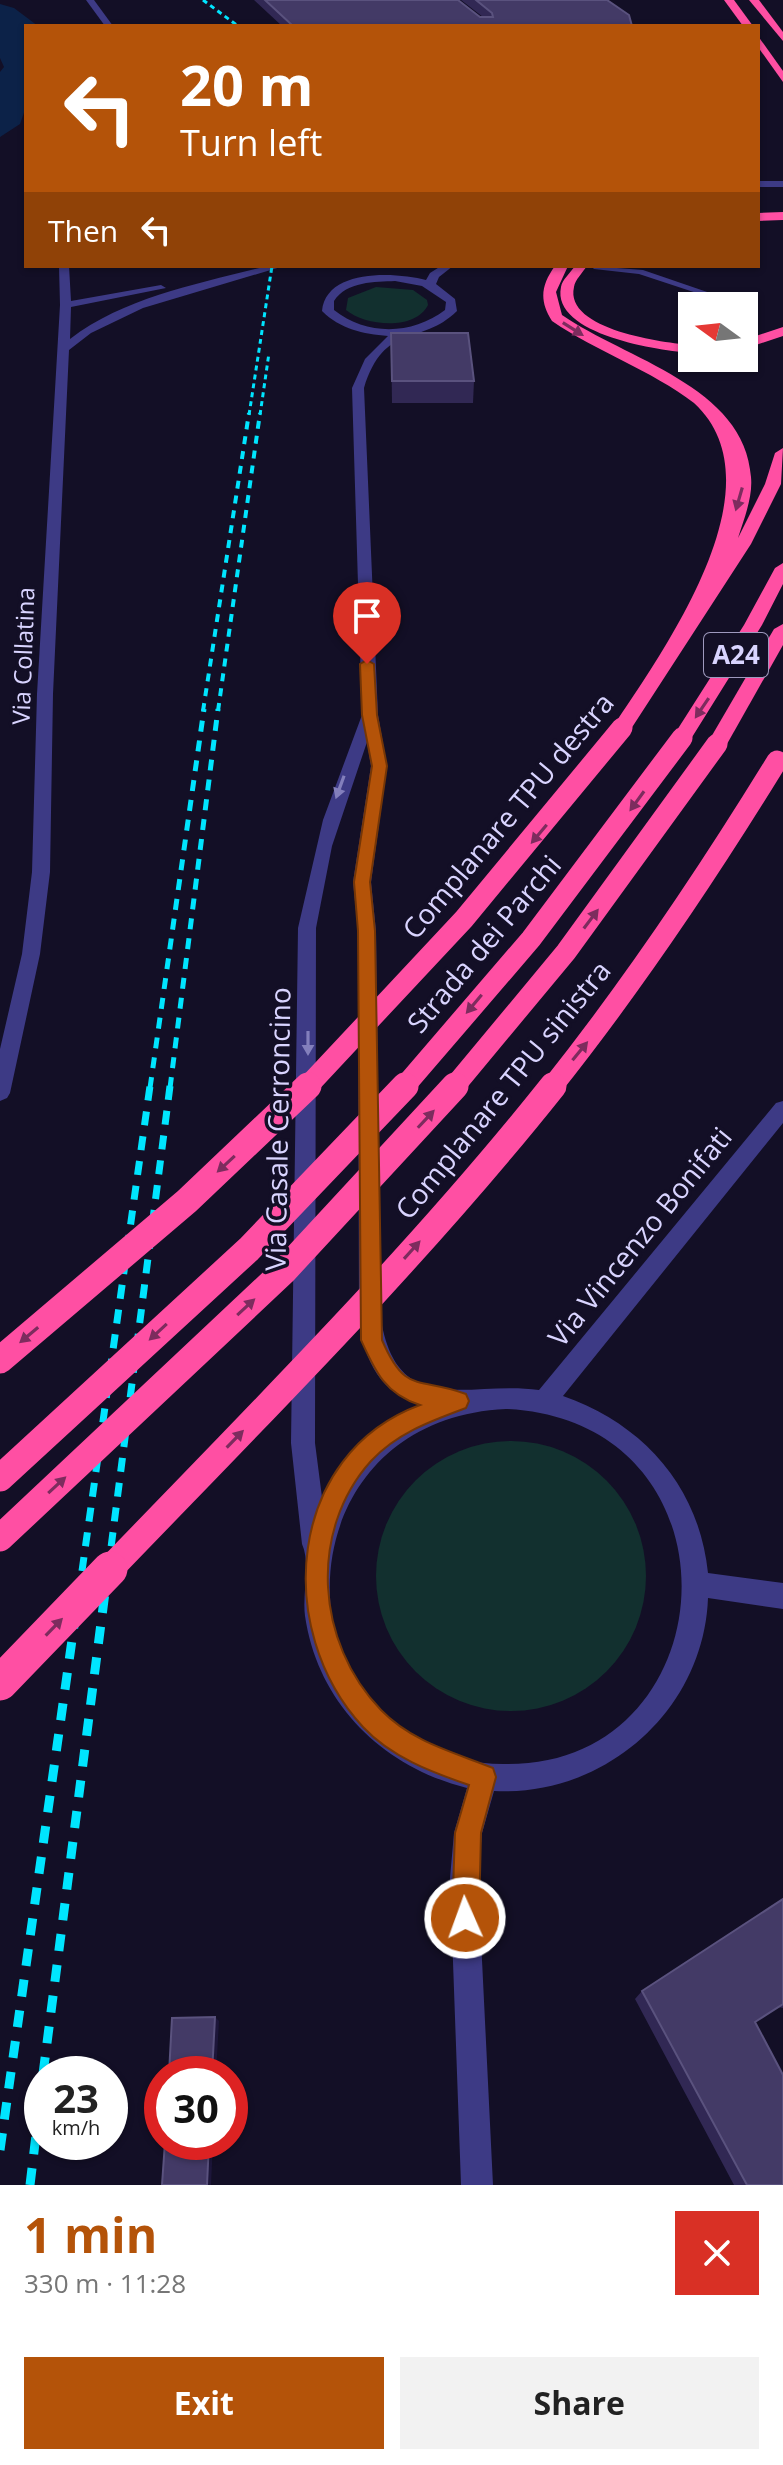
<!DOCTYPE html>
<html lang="en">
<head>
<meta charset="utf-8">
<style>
  :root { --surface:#fff; --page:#f2f2f2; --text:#222; --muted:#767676; --accent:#b45309 }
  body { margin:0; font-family:"Open Sans",sans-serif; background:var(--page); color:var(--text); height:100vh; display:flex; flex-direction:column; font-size:30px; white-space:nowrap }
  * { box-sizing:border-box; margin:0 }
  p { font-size:26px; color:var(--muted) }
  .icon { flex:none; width:44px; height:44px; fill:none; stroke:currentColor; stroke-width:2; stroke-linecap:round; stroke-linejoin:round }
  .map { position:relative; height:2185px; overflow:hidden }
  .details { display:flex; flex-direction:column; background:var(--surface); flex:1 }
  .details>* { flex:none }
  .guide { position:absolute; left:24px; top:24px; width:736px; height:244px; border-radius:0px; box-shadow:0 2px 6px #0004; background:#b45309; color:#fff; overflow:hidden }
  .needle { width:52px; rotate:285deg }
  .controls { position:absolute; left:678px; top:292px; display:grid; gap:16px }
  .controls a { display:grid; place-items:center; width:80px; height:80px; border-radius:0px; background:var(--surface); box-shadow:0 2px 6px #0004; font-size:40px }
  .speed { position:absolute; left:24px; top:2056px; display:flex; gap:16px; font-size:40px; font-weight:700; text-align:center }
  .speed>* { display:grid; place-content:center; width:104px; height:104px; border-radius:50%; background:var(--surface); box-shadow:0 2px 6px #0004; line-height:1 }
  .speed small { font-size:20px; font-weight:400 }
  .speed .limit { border:12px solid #d22; background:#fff; color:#111 }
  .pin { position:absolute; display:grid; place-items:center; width:68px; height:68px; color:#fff; margin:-82px -34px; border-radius:50% 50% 50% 0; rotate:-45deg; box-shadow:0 0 8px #0007 }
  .pin .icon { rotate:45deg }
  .me { position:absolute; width:88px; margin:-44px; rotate:358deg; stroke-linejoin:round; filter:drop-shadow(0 0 6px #0008) }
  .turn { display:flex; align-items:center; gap:28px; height:168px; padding:0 24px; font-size:36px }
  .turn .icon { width:104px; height:104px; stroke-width:2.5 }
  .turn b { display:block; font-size:56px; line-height:68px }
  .then { display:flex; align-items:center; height:76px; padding:0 24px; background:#0003; gap:16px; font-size:30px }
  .round { display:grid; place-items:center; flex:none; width:84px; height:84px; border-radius:0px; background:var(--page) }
  .head { display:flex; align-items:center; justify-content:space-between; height:136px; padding:0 24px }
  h1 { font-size:48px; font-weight:700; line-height:60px; color:var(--accent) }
  .action { display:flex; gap:16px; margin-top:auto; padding:16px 24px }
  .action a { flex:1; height:92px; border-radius:0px; background:var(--accent); color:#fff; font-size:32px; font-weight:700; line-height:92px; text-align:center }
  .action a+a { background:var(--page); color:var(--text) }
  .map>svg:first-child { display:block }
  .green { fill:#12302f }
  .water { fill:#0c2248 }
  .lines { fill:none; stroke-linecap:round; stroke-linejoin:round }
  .service { fill:#3d3a85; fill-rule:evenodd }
  .minor { fill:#3d3a85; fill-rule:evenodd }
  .tertiary { fill:#3d3a85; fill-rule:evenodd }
  .motorway { fill:#ff4fa3; fill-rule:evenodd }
  .rail-far4 { stroke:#00e5ff; stroke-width:3; stroke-dasharray:5 4; stroke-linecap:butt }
  .rail-far3 { stroke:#00e5ff; stroke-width:4; stroke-dasharray:8 7; stroke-linecap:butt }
  .rail-far2 { stroke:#00e5ff; stroke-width:5; stroke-dasharray:11 9; stroke-linecap:butt }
  .rail-far1 { stroke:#00e5ff; stroke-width:7; stroke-dasharray:14 11; stroke-linecap:butt }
  .rail { stroke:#00e5ff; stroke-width:9; stroke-dasharray:17 14; stroke-linecap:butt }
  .motorway-bridge-far2 { stroke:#ff4fa3; stroke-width:21 }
  .motorway-bridge-far1 { stroke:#ff4fa3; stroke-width:27 }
  .motorway-bridge { stroke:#ff4fa3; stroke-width:35 }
  .wall { fill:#312854 }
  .shaded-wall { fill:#1d163a }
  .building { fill:#433a66; stroke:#5a527e; stroke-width:2 }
  .oneway { fill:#7d2c5e }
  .oneway2 { fill:#837fbc }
  .route { fill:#b45309; stroke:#753606; stroke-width:2 }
  .labels { text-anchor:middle; stroke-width:7; stroke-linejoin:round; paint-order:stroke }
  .far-street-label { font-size:24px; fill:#d9d4ff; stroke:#130f26 }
  .shield { fill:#130f26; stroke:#9e99be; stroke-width:2 }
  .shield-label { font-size:26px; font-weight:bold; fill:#d9d4ff }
  .street-label { font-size:28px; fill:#d9d4ff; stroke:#130f26 }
</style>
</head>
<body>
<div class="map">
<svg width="783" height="2185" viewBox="0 0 783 2185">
  <rect width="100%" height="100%" fill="#130f26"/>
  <g class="green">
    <path d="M376 287 413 290 427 300 428 305C415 331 365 326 346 310L348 298Z"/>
    <circle cx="511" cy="1576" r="135"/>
  </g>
  <polygon class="water" points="0,4 14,8 38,26 26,26 26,107 20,124 0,137 0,72 4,67 0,58"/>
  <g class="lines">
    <polygon class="service" points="591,266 643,270 748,306 744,308 744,306 736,306 639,274 594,269"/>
    <path class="minor" d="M441 266H453L439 277 436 284 455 299 457 311C420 347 385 321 364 388L378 715 387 766 371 882 376 931 381 1320C398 1420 469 1380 539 1390L776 1103 783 1101V1123L563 1396C643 1424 699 1486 708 1573L783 1583V1609L708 1598C704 1710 605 1797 494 1791L482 1833 478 1878 493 2185H461L450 1878 454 1833 467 1788C383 1767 318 1704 305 1616 302 1593 311 1564 302 1544L291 1443 298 928 323 820 362 715 352 388 365 359 388 336C363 334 340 329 322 311 326 268 396 272 426 280L430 273ZM395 281 422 286 446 302 445 310C412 335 367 336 334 310V301C347 281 375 282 395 281ZM367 742 371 766 353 882 358 931 359 1320C365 1362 380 1393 423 1406 377 1427 344 1459 323 1505L315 1443 316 928 332 846ZM506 1409C751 1421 730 1769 503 1764 275 1759 268 1420 506 1409Z"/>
    <g class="tertiary">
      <polygon points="86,0 94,0 113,26 105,26"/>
      <rect x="758" y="181" width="25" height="6"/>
      <path d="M59 266H69L71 301 161 285 166 288 71 307 70 339C127 296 199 284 267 266H284L143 308 91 333 69 350 53 694 50 872 40 954 10 1093 7 1098 0 1101V1049L22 954 32 872 37 694 60 305Z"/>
    </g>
    <g class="motorway">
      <polygon points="724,0 734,0 753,26 743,26"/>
      <polygon points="749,0 759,0 783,32 783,41"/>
      <polygon points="758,36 783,71 783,82 758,47"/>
      <polygon points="783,212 783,220 758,221 758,213"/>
      <path d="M555 266H568L556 292 562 315C625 359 745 386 751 477 753 497 744 519 738 538L765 484 775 453 783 448 781 484 751 544 629 732 622 734 612 728C664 650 783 485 694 403 651 370 597 352 552 321 539 301 541 285 555 266Z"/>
      <path d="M575 266H587C583 272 575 280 574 287 564 330 665 343 692 345V353C661 351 551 335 561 287 562 280 571 272 575 266Z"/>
      <polygon points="783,327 783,336 744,349 744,340"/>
      <polygon points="783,563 783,584 762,625 689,742 675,742 672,738 744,625 775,568"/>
      <polygon points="783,624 783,645 727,744 717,750 710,748 707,744 774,629"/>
    </g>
    <g class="rail-far4">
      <polyline points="203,0 238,26"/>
      <polyline points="249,415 272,266"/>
      <polyline points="260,415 269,353"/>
    </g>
    <g class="rail-far3">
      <polyline points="203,711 249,413"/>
      <polyline points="218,711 260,413"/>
    </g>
    <g class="rail-far2">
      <polyline points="150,1088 204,709"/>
      <polyline points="170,1088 218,709"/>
    </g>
    <g class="rail-far1">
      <polyline points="82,1571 150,1086"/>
      <polyline points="108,1571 170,1086"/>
    </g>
    <g class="rail">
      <polyline points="43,2074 108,1569"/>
      <polyline points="0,2150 82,1569"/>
      <polyline points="30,2185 42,2085"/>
    </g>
    <g class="motorway-bridge-far2">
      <polyline points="306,1088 464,919 622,728"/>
      <polyline points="403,1088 531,939 682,738"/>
      <polyline points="453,1088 566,952 717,744"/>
      <path d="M551 1088C634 984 707 875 777 761"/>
    </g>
    <g class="motorway-bridge-far1">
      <polyline points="0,1360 187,1201 308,1086"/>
      <polyline points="0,1478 249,1249 405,1086"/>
      <polyline points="0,1538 283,1272 455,1086"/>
      <path d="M108 1571C260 1413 416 1258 553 1086"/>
    </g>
    <polyline class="motorway-bridge" points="0,1683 110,1569"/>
  </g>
  <g class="wall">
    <polygon points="254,0 458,0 480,17 483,17 461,0 607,0 632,26 282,26"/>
    <polygon points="391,333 474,381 473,403 392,403"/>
    <polygon points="783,1899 783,2008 778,2007 755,2022 783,2185 734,2185 635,1999 642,1991"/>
  </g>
  <g class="shaded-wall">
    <polygon points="215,2017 219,2021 216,2074 212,2074"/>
    <polygon points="209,2142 213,2142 211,2185 207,2185"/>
  </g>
  <g class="building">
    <polygon points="265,0 458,0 480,17 493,17 492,13 476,0 607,0 629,15 632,26 293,26"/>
    <polygon points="391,333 468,333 474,381 392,381"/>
    <polygon points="783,1899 783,2004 755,2022 783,2075 783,2185 747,2185 642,1991"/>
    <polygon points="215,2017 212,2074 169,2074 172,2018"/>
    <polygon points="165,2142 209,2142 207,2185 162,2185"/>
  </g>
  <defs><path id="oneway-solid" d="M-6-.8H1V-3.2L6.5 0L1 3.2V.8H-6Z" transform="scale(2)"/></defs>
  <g class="oneway">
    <use href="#oneway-solid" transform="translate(573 329) rotate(32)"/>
    <use href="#oneway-solid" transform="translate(739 499) rotate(106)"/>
    <use href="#oneway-solid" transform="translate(702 708) rotate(124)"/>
    <use href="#oneway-solid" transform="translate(637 801) rotate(126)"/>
    <use href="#oneway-solid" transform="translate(539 834) rotate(130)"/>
    <use href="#oneway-solid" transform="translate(591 919) rotate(-53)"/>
    <use href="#oneway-solid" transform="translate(474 1004) rotate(130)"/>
    <use href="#oneway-solid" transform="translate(580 1051) rotate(-51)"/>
    <use href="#oneway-solid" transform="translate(426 1119) rotate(-47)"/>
    <use href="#oneway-solid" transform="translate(226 1164) rotate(137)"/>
    <use href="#oneway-solid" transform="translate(412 1250) rotate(-48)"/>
    <use href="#oneway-solid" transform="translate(246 1307) rotate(-43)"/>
    <use href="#oneway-solid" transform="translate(158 1332) rotate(137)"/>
    <use href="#oneway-solid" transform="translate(29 1335) rotate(140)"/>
    <use href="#oneway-solid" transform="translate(235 1439) rotate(-46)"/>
    <use href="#oneway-solid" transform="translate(57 1485) rotate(-43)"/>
    <use href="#oneway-solid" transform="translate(54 1627) rotate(-46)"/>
  </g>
  <g class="oneway2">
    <use href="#oneway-solid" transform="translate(340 787) rotate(110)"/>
    <use href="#oneway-solid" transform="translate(308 1043) rotate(90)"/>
  </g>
  <path class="route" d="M367 660 374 664 377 715 387 766 370 882 375 931 382 1340C406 1396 419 1376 466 1394L469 1401 466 1408C431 1421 397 1433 371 1461 308 1531 316 1643 381 1710 412 1742 453 1752 493 1768L496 1777 481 1833 479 1918 475 1928 465 1932 456 1928 452 1918 455 1833 469 1785C431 1772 391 1757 363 1727 273 1630 287 1454 420 1405 385 1394 375 1371 361 1340L358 931 354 882 372 766 362 715 360 664Z"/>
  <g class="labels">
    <g class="far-street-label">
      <text transform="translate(24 656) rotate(-88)" y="8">Via Collatina</text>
    </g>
    <rect class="shield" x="704" y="633" width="64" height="44" rx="6"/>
    <g class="shield-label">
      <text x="736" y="664">A24</text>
    </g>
    <g class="street-label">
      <text transform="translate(508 816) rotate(-50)" y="10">Complanare TPU destra</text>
      <text transform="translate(484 944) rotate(-50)" y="10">Strada dei Parchi</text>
      <text transform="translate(503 1090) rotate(-51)" y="10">Complanare TPU sinistra</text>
      <text transform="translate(278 1129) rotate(-89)" y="10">Via Casale Cerroncino</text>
      <text transform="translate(640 1237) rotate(-51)" y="10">Via Vincenzo Bonifati</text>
    </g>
  </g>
</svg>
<div class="controls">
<a><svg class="needle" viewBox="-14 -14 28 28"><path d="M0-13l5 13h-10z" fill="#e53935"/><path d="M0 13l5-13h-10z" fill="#767676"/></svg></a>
</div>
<div class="speed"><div>23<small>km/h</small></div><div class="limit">30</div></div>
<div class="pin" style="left:367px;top:664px;background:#d93025"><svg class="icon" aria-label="arrive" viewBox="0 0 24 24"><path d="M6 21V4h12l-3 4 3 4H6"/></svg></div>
<svg class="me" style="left:465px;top:1918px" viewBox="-20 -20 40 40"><circle r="17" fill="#b45309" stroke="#fff" stroke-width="3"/><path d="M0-11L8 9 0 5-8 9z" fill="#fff"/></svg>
<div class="guide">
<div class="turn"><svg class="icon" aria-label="left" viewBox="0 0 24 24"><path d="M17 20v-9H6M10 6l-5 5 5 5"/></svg><div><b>20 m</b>Turn left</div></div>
<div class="then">Then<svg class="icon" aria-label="left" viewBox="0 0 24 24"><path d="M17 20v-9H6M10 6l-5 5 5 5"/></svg></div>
</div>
</div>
<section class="details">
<div class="head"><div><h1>1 min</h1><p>330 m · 11:28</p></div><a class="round" style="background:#d93025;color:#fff"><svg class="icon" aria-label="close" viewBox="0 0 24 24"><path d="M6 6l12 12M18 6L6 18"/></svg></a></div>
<div class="action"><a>Exit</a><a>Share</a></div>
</section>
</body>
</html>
